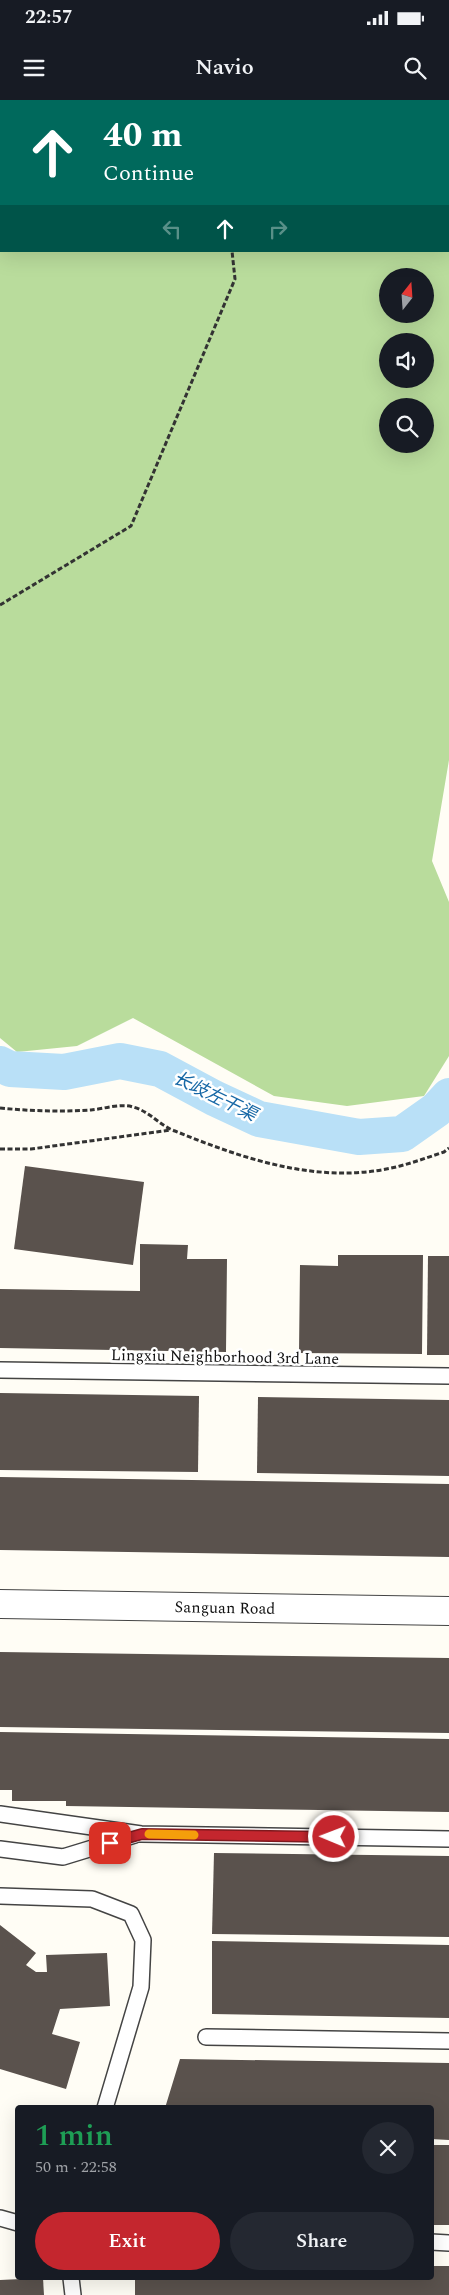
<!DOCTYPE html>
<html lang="en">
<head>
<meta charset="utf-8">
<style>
  :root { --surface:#171b24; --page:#242831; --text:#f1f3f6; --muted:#9ea1a6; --accent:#c4262e }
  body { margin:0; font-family:Spectral,"Noto Sans SC",serif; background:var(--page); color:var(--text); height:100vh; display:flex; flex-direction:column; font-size:19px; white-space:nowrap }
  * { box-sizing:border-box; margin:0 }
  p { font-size:16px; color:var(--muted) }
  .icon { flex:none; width:28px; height:28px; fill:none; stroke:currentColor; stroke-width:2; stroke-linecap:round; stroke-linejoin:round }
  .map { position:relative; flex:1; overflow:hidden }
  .side { position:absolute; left:15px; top:2005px; width:419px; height:175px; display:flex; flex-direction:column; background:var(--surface); border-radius:5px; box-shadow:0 5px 20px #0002 }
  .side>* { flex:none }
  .hud { position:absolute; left:0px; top:0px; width:450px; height:152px; box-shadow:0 5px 20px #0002; background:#00695c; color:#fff; overflow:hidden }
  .needle { width:32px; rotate:17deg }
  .buttons { position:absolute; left:379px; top:168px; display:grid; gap:10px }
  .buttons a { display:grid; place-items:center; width:55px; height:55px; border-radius:50%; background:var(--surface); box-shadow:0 5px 20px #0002; font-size:25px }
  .pin { position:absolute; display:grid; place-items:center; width:42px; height:42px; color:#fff; margin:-21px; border-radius:10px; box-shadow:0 2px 8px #0006 }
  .me { position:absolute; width:55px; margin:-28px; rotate:271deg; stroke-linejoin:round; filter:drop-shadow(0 0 4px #0008) }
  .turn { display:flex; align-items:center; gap:18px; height:105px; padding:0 20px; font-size:22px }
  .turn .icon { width:65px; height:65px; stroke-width:2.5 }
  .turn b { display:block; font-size:35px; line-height:42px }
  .lanes { display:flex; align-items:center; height:48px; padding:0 20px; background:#0003; justify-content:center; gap:25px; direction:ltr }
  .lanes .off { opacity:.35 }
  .round { display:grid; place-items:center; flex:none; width:52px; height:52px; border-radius:26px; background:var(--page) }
  .overview { display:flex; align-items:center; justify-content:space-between; height:85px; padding:0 20px }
  h1 { font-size:30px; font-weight:600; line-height:38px; color:#1e9e55 }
  .cta { display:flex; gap:10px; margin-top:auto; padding:10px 20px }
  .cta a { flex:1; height:58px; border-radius:30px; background:var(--accent); color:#fff; font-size:20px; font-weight:600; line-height:58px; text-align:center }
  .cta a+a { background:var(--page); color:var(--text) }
  .status { display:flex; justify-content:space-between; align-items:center; height:35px; padding:0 25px; background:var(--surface); direction:ltr }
  .status svg { height:14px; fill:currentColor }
  header { display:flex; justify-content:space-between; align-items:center; height:65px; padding:0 20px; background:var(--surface); font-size:22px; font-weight:600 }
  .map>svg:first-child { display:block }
  .forest { fill:#b9dc9c; fill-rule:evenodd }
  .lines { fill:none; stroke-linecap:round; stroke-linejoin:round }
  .canal { stroke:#b9e0f7; stroke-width:36 }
  .building { fill:#5a524d }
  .lane-casing { stroke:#444; stroke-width:18 }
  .street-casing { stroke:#444; stroke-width:30 }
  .path { stroke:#333; stroke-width:3; stroke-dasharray:5 2.5; stroke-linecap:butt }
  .lane { stroke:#fff; stroke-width:15 }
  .street { stroke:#fff; stroke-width:28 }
  .route-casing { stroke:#7f191e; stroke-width:12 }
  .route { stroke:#c4262e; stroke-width:9 }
  .slow { stroke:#f59e0b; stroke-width:9 }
  .labels { text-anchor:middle; stroke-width:5; stroke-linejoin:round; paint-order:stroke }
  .street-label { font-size:16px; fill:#111; stroke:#fff }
  .water-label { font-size:18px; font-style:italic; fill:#1768a6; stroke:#fff }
</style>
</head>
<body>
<div class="status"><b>22:57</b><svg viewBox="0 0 49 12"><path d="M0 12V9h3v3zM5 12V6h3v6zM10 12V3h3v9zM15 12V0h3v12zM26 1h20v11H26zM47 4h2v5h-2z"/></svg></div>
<header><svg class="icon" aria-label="menu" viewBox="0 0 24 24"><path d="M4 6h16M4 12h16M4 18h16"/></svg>Navio<svg class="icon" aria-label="search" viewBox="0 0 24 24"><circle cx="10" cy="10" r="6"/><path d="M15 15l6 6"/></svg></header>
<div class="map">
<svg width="449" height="2195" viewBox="0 0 449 2195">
  <rect width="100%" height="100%" fill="#fffdf5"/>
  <path class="forest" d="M0 0H449V660L432 761 449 802V956L424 996 347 1006 274 996 133 918 77 946 17 952 0 938ZM1 1H449V151H1ZM388 176H425V214H388ZM388 241H425V279H388ZM388 306H425V344H388Z"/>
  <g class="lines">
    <polyline class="canal" points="0,964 10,969 64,972 120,961 160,969 214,998 259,1019 359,1037 402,1034 436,1010 449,996"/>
  </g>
  <g class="building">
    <polygon points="25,1066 144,1082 133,1165 14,1149"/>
    <polygon points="140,1144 188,1145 187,1159 227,1159 226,1252 0,1248 0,1189 140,1191"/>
    <polygon points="338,1155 423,1155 422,1254 299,1253 300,1165 338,1166"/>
    <polygon points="428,1156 449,1156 449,1255 427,1255"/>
    <polygon points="0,1293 199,1296 198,1372 0,1370"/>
    <polygon points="258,1297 449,1300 449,1376 257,1373"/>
    <polygon points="0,1377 449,1384 449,1457 0,1450"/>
    <polygon points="0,1552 449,1558 449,1633 0,1627"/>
    <polygon points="0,1632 449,1639 449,1712 66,1706 66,1701 12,1701 12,1690 0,1690"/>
    <polygon points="214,1753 449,1756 449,1837 212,1834"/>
    <polygon points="0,1825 36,1853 26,1865 36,1872 47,1872 46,1855 107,1853 110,1906 60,1909 52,1934 80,1942 66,1989 0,1969"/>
    <polygon points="212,1841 449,1845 449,1918 212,1914"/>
    <polygon points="180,1959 449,1963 449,2040 431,2039 431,2008 165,2008"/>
    <rect x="431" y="2045" width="18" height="80"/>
    <polygon points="431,2166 449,2166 449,2195 135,2195 135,2178 431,2178"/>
    <polygon points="43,2178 44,2195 0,2195 0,2180"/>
  </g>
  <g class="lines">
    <defs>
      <g id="lane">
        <polyline points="0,1270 449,1276"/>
        <polyline points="0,1714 141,1734 449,1739"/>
        <polyline points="0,1749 63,1757 135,1735"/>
        <polyline points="0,1796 92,1799 131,1814 143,1840 141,1887 105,2008"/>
        <polyline points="206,1937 449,1941"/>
        <polyline points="0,2118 18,2123"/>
        <polyline points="431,2142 449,2143"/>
        <polyline points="71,2178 73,2195"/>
      </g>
      <polyline id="street" points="0,1504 449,1511"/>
    </defs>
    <use href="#lane" class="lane-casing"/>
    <use href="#street" class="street-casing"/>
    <g class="path">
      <polyline points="215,0 216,1"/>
      <polyline points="0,505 131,426 235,179 232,151"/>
      <path d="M0 1008C30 1011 61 1012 91 1010 103 1009 121 1003 133 1007 151 1012 160 1026 175 1031 246 1060 323 1086 400 1066 415 1062 429 1057 444 1052L449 1048"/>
      <polyline points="0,1049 31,1049 171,1030"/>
    </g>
    <use href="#lane" class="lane"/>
    <use href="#street" class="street"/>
  </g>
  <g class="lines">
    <defs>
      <polyline id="route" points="110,1743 142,1734 334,1737"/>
    </defs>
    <use href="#route" class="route-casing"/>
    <use href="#route" class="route"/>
    <polyline class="slow" points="149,1734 194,1735"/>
  </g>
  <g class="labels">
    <g class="street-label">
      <text transform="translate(225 1256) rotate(1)" y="6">Lingxiu Neighborhood 3rd Lane</text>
      <text transform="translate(225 1507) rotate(1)" y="6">Sanguan Road</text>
    </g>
    <g class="water-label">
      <text transform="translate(215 996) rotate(26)" y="6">长歧左干渠</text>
    </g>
  </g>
</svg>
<div class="buttons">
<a><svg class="needle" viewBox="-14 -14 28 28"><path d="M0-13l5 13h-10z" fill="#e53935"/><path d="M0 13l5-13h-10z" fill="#9ea1a6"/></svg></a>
<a><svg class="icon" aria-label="sound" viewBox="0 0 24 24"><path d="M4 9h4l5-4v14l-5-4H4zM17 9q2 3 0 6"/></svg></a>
<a><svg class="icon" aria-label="search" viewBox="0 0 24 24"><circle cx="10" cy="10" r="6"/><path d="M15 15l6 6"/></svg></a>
</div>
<div class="pin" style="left:110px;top:1743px;background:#d93025"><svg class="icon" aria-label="arrive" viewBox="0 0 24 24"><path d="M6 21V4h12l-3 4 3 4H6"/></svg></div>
<svg class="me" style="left:334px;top:1737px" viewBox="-20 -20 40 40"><circle r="17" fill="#c4262e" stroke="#fff" stroke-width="3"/><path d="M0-11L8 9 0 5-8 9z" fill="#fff"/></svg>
<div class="hud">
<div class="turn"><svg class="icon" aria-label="ahead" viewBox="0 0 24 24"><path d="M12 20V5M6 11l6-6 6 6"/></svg><div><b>40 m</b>Continue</div></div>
<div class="lanes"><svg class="icon off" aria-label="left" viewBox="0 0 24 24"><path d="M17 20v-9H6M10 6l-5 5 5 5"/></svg><svg class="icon" aria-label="ahead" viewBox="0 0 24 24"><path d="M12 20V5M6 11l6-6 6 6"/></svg><svg class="icon off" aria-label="right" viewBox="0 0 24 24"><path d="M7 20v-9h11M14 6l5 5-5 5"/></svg></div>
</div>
<section class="side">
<div class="overview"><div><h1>1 min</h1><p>50 m · 22:58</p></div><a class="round"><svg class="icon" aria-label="close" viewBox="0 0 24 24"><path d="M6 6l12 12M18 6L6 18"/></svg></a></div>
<div class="cta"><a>Exit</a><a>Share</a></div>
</section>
</div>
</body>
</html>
